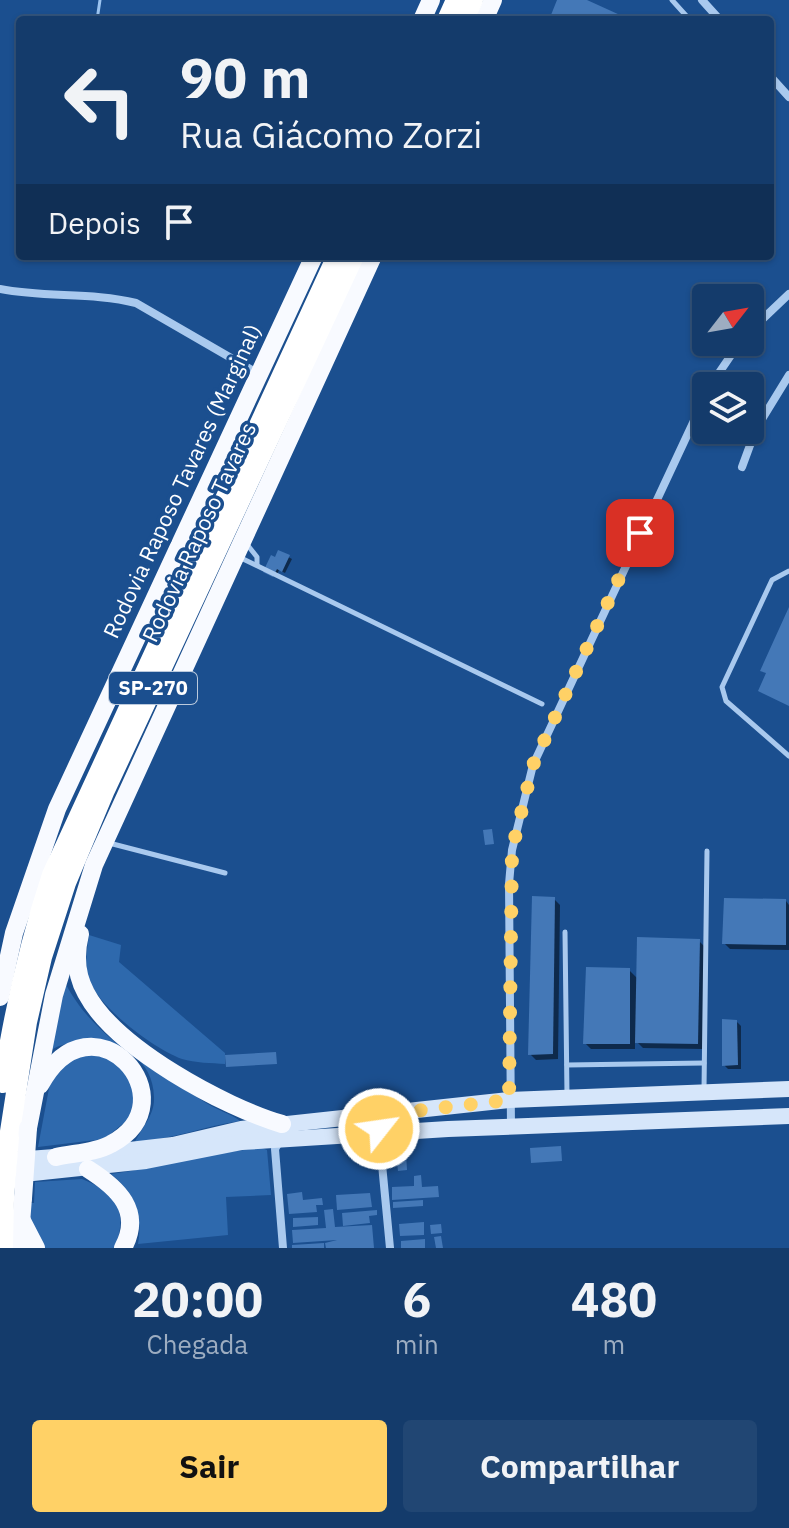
<!DOCTYPE html>
<html lang="pt">
<head>
<meta charset="utf-8">
<style>
  :root { --surface:#143b6b; --page:#214673; --text:#f1f3f6; --muted:#9dadc1; --line:#33557e; --accent:#ffd166 }
  body { margin:0; font-family:"IBM Plex Sans",sans-serif; background:var(--page); color:var(--text); height:100vh; display:flex; flex-direction:column; font-size:30px; white-space:nowrap }
  * { box-sizing:border-box; margin:0 }
  p { font-size:26px; color:var(--muted) }
  .icon { flex:none; width:44px; height:44px; fill:none; stroke:currentColor; stroke-width:2; stroke-linecap:round; stroke-linejoin:round }
  .map { position:relative; height:1248px; overflow:hidden }
  .details { display:flex; flex-direction:column; background:var(--surface); flex:1 }
  .details>* { flex:none }
  .hud { position:absolute; left:16px; top:16px; width:758px; height:244px; border-radius:8px; box-shadow:0 2px 6px #0004,0 0 0 2px var(--line); background:#143b6b; color:var(--text); overflow:hidden }
  .needle { width:52px; rotate:59deg }
  .controls { position:absolute; left:692px; top:284px; display:grid; gap:16px }
  .controls a { display:grid; place-items:center; width:72px; height:72px; border-radius:8px; background:var(--surface); box-shadow:0 2px 6px #0004,0 0 0 2px var(--line); font-size:40px }
  .pin { position:absolute; display:grid; place-items:center; width:68px; height:68px; color:#fff; margin:-34px; border-radius:16px; box-shadow:0 4px 12px #0006 }
  .me { position:absolute; width:88px; margin:-44px; rotate:60deg; stroke-linejoin:round; filter:drop-shadow(0 0 6px #0008) }
  .turn { display:flex; align-items:center; gap:28px; height:168px; padding:0 32px; font-size:36px }
  .turn .icon { width:104px; height:104px; stroke-width:2.5 }
  .turn b { display:block; font-size:56px; line-height:68px }
  .then { display:flex; align-items:center; height:76px; padding:0 32px; background:#0003; gap:16px; font-size:30px }
  .eta { display:flex; justify-content:space-evenly; align-items:center; height:136px; text-align:center }
  .eta b { font-size:48px; font-weight:700; line-height:56px }
  .primary-button { display:flex; gap:16px; margin-top:auto; padding:16px 32px }
  .primary-button a { flex:1; height:92px; border-radius:8px; background:var(--accent); color:#111; font-size:32px; font-weight:700; line-height:92px; text-align:center }
  .primary-button a+a { background:var(--page); color:var(--text) }
  .map>svg:first-child { display:block }
  .green { fill:#2e69ad }
  .shadow { fill:#0007 }
  .lines { fill:none; stroke-linecap:round; stroke-linejoin:round }
  .stream { stroke:#9cc4f0; stroke-width:3 }
  .building { fill:#4478b7 }
  .service { stroke:#a9c9ee; stroke-width:5 }
  .minor { stroke:#a9c9ee; stroke-width:8 }
  .secondary { stroke:#d6e6fa; stroke-width:16 }
  .trunk { stroke:#f8faff; stroke-width:18 }
  .motorway { stroke:#fff; stroke-width:20 }
  .trunk-bridge { stroke:#f8faff; stroke-width:18 }
  .motorway-bridge { stroke:#fff; stroke-width:20 }
  .route { stroke:#ffd166; stroke-width:14; stroke-dasharray:0 25.2 }
  .labels { text-anchor:middle; stroke-width:7; stroke-linejoin:round; paint-order:stroke }
  .shield { fill:#1b4f8f; stroke:#bbcadd; stroke-width:2 }
  .shield-label { font-size:20px; font-weight:bold; fill:#fff }
  .street-label { font-size:22px; fill:#fff; stroke:#1b4f8f }
</style>
</head>
<body>
<div class="map">
<svg width="789" height="1248" viewBox="0 0 789 1248">
  <rect width="100%" height="100%" fill="#1b4f8f"/>
  <g class="green">
    <path d="M89 935 121 945 119 962 225 1053V1064C212 1063 195 1063 182 1059 153 1048 99 1008 89 979 84 964 87 950 89 935Z"/>
    <path d="M64 980C89 1035 154 1070 203 1101 214 1109 232 1114 240 1121 205 1126 170 1140 135 1142 142 1127 155 1115 154 1097 153 1043 86 1029 49 1051Z"/>
    <polygon points="98,1053 124,1067 135,1092 130,1118 104,1139 38,1147 50,1083 70,1058"/>
    <path d="M262 1148 267 1150 271 1195 226 1197 228 1235 138 1244C143 1213 135 1194 111 1174 162 1167 211 1152 262 1148Z"/>
    <path d="M82 1179C118 1193 128 1211 115 1248H41L30 1226 29 1203H34L35 1182Z"/>
  </g>
  <g class="shadow">
    <polygon points="279,552 292,559 285,573 279,570 276,577 268,574"/>
    <polygon points="554,899 560,905 558,1059 536,1060 530,1054"/>
    <polygon points="786,901 789,905 789,950 730,949 724,943"/>
    <polygon points="699,941 705,947 703,1049 643,1048 635,1040 635,1049 591,1049 585,1043 629,970 639,980"/>
    <polygon points="737,1022 741,1026 741,1069 728,1069 724,1065"/>
  </g>
  <g class="lines">
    <polyline class="stream" points="97,20 100,0"/>
  </g>
  <g class="building">
    <polygon points="557,0 587,0 631,20 549,20"/>
    <polygon points="278,550 290,555 282,572 277,569 273,577 263,572 271,555 275,557"/>
    <polygon points="789,607 789,706 758,691 766,673 760,671"/>
    <polygon points="492,829 494,844 485,845 483,830"/>
    <polygon points="532,896 555,897 553,1054 528,1055"/>
    <polygon points="724,898 786,899 786,945 722,944"/>
    <polygon points="637,937 700,939 698,1044 635,1043"/>
    <polygon points="586,967 630,968 630,1044 583,1044"/>
    <polygon points="722,1019 737,1020 738,1065 722,1066"/>
    <polygon points="276,1052 277,1064 226,1067 225,1055"/>
    <polygon points="561,1146 562,1161 531,1163 530,1148"/>
    <polygon points="406,1153 407,1170 398,1171 397,1163 389,1164 388,1155"/>
    <polygon points="421,1175 422,1187 438,1186 439,1197 392,1200 392,1187 414,1186 414,1176"/>
    <polygon points="302,1192 303,1200 322,1198 323,1205 316,1205 317,1212 289,1214 287,1194"/>
    <polygon points="370,1193 372,1207 337,1210 336,1195"/>
    <polygon points="423,1200 423,1206 393,1208 393,1202"/>
    <polygon points="333,1209 335,1227 372,1225 374,1248 326,1248 325,1243 337,1240 293,1243 292,1230 326,1228 324,1210"/>
    <polygon points="377,1210 377,1215 369,1216 370,1223 343,1226 342,1213"/>
    <polygon points="318,1217 318,1225 293,1227 293,1218"/>
    <polygon points="424,1222 424,1235 400,1236 399,1224"/>
    <polygon points="441,1224 442,1233 431,1234 430,1225"/>
    <polygon points="441,1236 443,1248 436,1248 434,1237"/>
    <polygon points="425,1239 425,1248 401,1248 401,1241"/>
    <polygon points="324,1243 324,1248 292,1248 292,1245"/>
  </g>
  <g class="lines">
    <g class="service">
      <polyline points="672,0 690,20"/>
      <polyline points="245,542 257,557 257,565"/>
      <polyline points="241,558 542,704"/>
      <polyline points="789,571 772,580 722,687 726,701 789,756"/>
      <polyline points="109,843 225,873"/>
      <polyline points="565,932 567,1095"/>
      <polyline points="567,1065 704,1063"/>
      <polyline points="704,1089 707,851"/>
    </g>
    <g class="minor">
      <polyline points="702,0 720,20"/>
      <polyline points="770,76 789,97"/>
      <path d="M0 289C45 298 92 292 136 303L257 373"/>
      <polyline points="750,331 789,294"/>
      <polyline points="710,386 740,342"/>
      <polyline points="742,467 756,429 789,375"/>
      <polyline points="511,1128 509,884 512,850 533,765 706,395"/>
      <polyline points="379,1133 390,1248"/>
      <polyline points="281,1139 275,1149 283,1248"/>
    </g>
    <g class="secondary">
      <polyline points="95,1154 173,1145 241,1129 509,1100 789,1089"/>
      <polyline points="15,1160 68,1156"/>
      <polyline points="14,1175 146,1161 242,1142 448,1129 789,1116"/>
    </g>
    <g class="trunk">
      <polyline points="422,20 431,0"/>
      <polyline points="484,20 493,0"/>
      <path d="M80 934C75 954 76 975 86 993 115 1048 224 1107 282 1124"/>
      <polyline points="0,997 14,933 57,809 314,256"/>
      <path d="M40 1085C92 988 193 1101 111 1144 95 1153 73 1153 56 1157"/>
      <polyline points="28,1128 54,995 94,865 373,256"/>
      <path d="M88 1169C118 1188 143 1211 123 1248"/>
      <polyline points="21,1219 36,1248"/>
      <polyline points="19,1248 23,1198"/>
    </g>
    <g class="motorway">
      <polyline points="447,20 456,0"/>
      <polyline points="464,20 473,0"/>
      <path d="M3 1083C14 1011 29 944 52 875L337 256"/>
      <polyline points="9,1138 27,1022 42,957 66,883 105,790 354,256"/>
      <polyline points="3,1248 4,1199"/>
    </g>
    <polyline class="trunk-bridge" points="23,1198 28,1128"/>
    <polyline class="motorway-bridge" points="4,1199 9,1138"/>
  </g>
  <g class="lines">
    <polyline class="route" points="379,1129 388,1114 509,1100 512,850 533,765 640,533"/>
  </g>
  <g class="labels">
    <rect class="shield" x="109" y="672" width="88" height="32" rx="6"/>
    <g class="shield-label">
      <text x="153" y="695">SP-270</text>
    </g>
    <g class="street-label">
      <text transform="translate(182 481) rotate(-65)" y="8">Rodovia Raposo Tavares (Marginal)</text>
      <text transform="translate(199 532) rotate(-65)" y="8">Rodovia Raposo Tavares</text>
    </g>
  </g>
</svg>
<div class="controls">
<a><svg class="needle" viewBox="-14 -14 28 28"><path d="M0-13l5 13h-10z" fill="#e53935"/><path d="M0 13l5-13h-10z" fill="#9dadc1"/></svg></a>
<a><svg class="icon" aria-label="layers" viewBox="0 0 24 24"><path d="M12 4l9 5-9 5-9-5zM3 14l9 5 9-5"/></svg></a>
</div>
<div class="pin" style="left:640px;top:533px;background:#d93025"><svg class="icon" aria-label="arrive" viewBox="0 0 24 24"><path d="M6 21V4h12l-3 4 3 4H6"/></svg></div>
<svg class="me" style="left:379px;top:1129px" viewBox="-20 -20 40 40"><circle r="17" fill="#ffd166" stroke="#fff" stroke-width="3"/><path d="M0-11L8 9 0 5-8 9z" fill="#fff"/></svg>
<div class="hud">
<div class="turn"><svg class="icon" aria-label="left" viewBox="0 0 24 24"><path d="M17 20v-9H6M10 6l-5 5 5 5"/></svg><div><b>90 m</b>Rua Giácomo Zorzi</div></div>
<div class="then">Depois<svg class="icon" aria-label="arrive" viewBox="0 0 24 24"><path d="M6 21V4h12l-3 4 3 4H6"/></svg></div>
</div>
</div>
<section class="details">
<div class="eta">
<div><b>20:00</b><p>Chegada</p></div>
<div><b>6</b><p>min</p></div>
<div><b>480</b><p>m</p></div>
</div>
<div class="primary-button"><a>Sair</a><a>Compartilhar</a></div>
</section>
</body>
</html>
